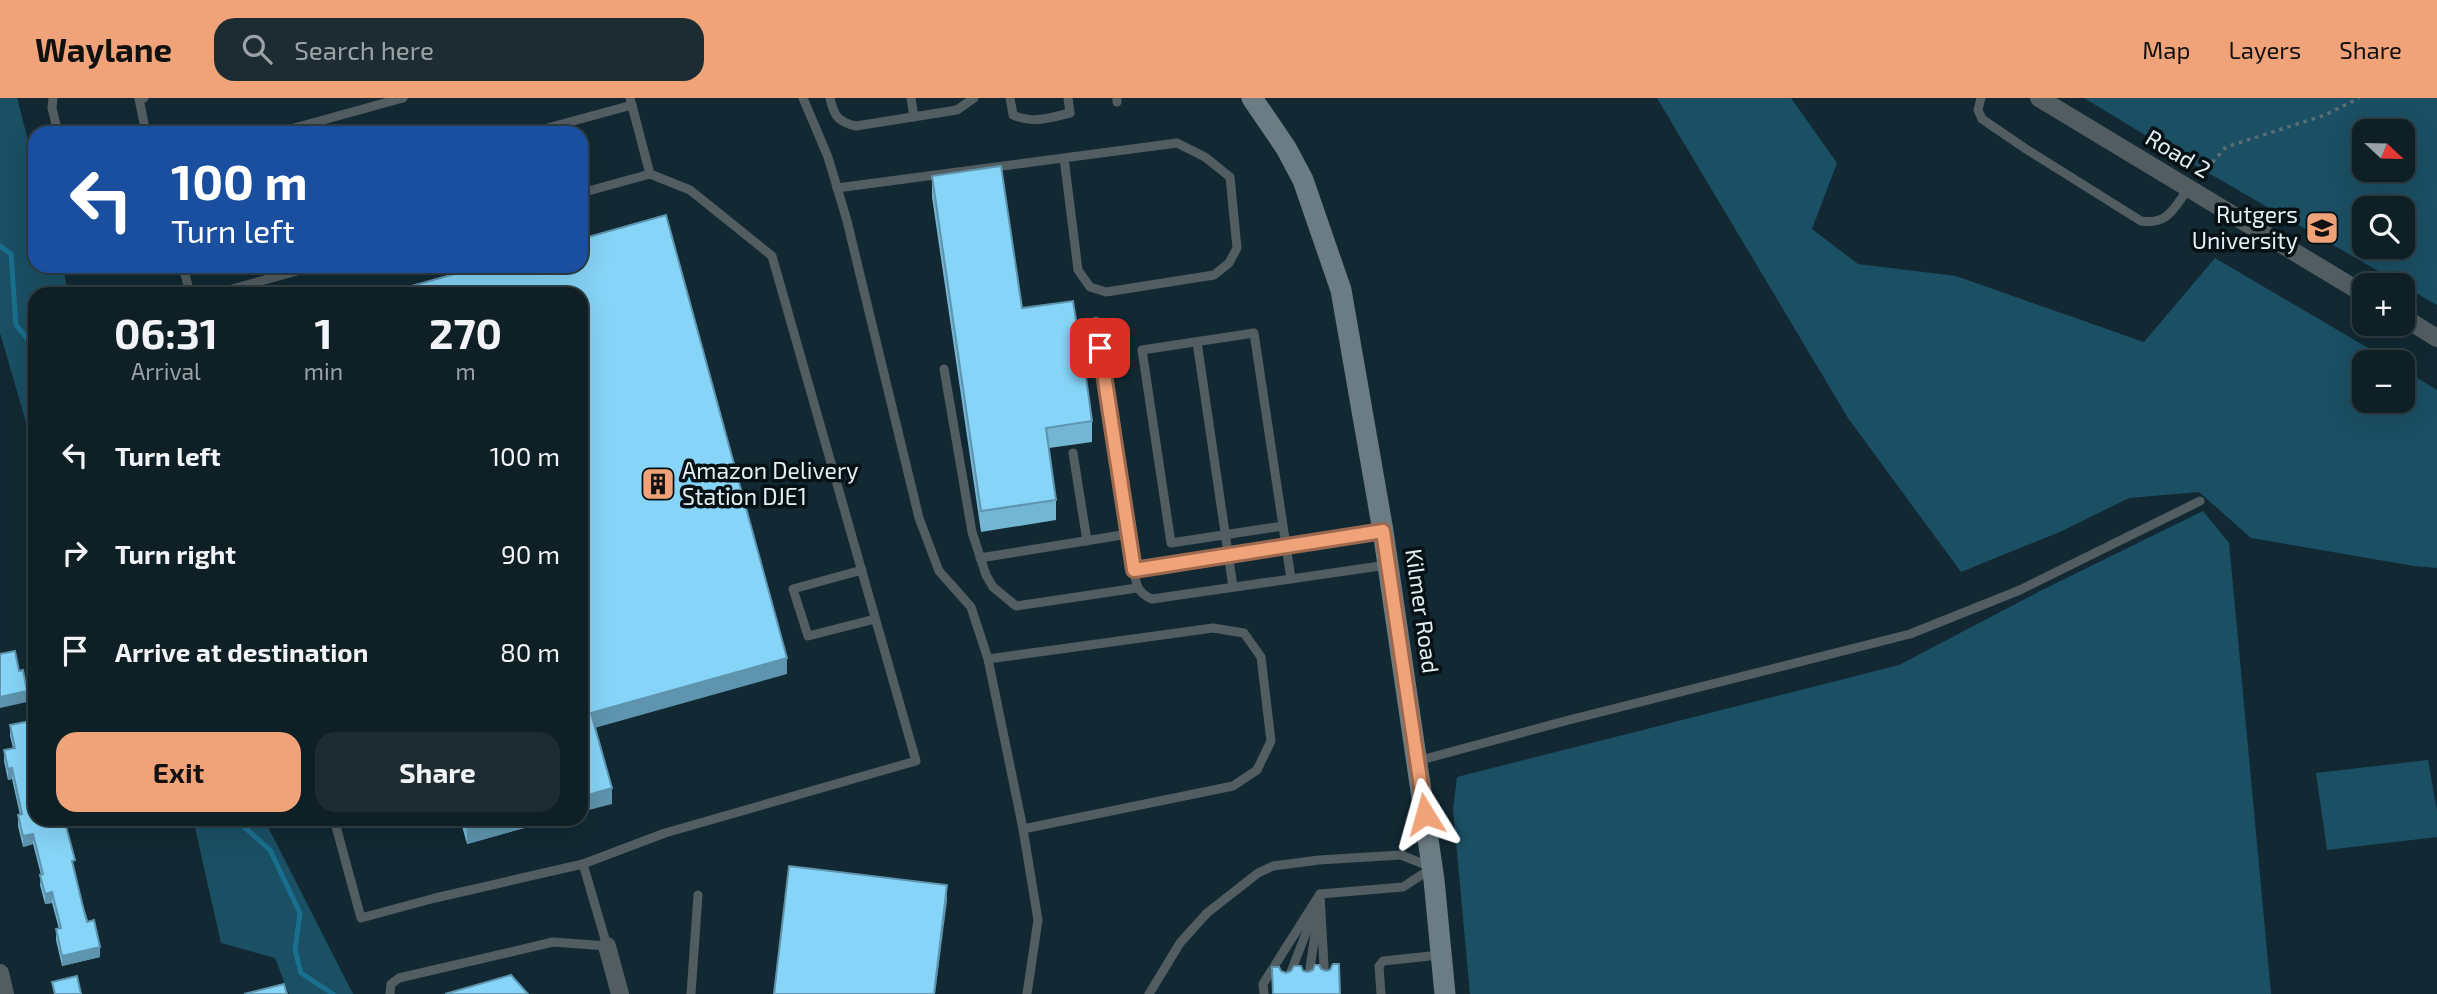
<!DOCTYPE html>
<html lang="en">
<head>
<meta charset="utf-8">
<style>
  :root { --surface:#0e1f26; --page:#1c2c32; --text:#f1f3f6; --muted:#9ba2a7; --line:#2e3d43; --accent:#f0a279 }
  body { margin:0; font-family:"Exo 2",sans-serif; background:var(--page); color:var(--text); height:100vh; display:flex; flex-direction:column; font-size:26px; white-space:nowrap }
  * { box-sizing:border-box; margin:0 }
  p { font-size:23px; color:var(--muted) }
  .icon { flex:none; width:38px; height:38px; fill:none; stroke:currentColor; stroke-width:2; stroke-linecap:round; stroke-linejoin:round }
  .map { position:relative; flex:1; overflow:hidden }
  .panel { position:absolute; left:28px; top:189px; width:560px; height:539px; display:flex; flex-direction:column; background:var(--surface); border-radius:21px; box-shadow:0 7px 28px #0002,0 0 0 2px var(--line) }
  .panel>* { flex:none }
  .guide { position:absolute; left:28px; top:28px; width:560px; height:147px; border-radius:21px; box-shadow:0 7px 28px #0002,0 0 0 2px var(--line); background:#1a4fa0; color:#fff; overflow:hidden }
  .needle { width:46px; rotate:112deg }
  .controls { position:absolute; left:2352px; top:21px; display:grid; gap:14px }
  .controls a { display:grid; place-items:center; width:63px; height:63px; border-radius:14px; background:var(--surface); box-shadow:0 7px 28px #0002,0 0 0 2px var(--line); font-size:35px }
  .pin { position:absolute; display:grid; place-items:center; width:60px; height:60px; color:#fff; margin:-30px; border-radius:14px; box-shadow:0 4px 10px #0006 }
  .me { position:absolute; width:77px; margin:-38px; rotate:352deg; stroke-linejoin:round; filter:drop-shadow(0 0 5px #0008) }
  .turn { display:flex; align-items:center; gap:24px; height:147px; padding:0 28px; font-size:32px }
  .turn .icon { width:91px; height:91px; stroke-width:2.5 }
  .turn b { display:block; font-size:49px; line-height:60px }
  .eta { display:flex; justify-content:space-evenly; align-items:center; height:119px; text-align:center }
  .eta b { font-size:42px; font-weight:700; line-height:49px }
  .action { display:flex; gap:14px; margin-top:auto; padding:14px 28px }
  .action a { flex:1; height:80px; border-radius:21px; background:var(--accent); color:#111; font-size:28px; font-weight:700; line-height:80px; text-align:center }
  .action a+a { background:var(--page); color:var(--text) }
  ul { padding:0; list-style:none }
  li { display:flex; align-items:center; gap:21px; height:98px; padding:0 28px }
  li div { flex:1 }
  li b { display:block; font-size:26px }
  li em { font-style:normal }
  header { display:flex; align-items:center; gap:42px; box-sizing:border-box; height:98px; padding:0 35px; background:var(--accent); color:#111 }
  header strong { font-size:33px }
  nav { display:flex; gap:38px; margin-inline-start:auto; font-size:24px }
  .search { width:490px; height:63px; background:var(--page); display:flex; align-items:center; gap:18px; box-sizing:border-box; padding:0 24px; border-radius:21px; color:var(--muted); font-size:26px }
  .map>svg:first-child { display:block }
  .green { fill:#1b4f64; fill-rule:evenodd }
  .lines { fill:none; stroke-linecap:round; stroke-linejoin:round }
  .stream { stroke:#196f8e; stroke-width:5 }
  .path { stroke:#5a6e77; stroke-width:3.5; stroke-dasharray:3.5 5; stroke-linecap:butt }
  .lane { stroke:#525d62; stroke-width:9 }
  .street { stroke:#525d62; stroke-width:18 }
  .secondary { stroke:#6b7c84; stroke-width:21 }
  .wall { fill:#73b6d4 }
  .shaded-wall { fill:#5e94ad }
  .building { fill:#86d4f7; stroke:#5e94ad; stroke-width:2 }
  .route-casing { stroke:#9c694f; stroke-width:18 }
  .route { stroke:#f0a279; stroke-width:12 }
  .labels { text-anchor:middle; stroke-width:7; stroke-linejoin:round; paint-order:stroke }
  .street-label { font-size:23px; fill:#e1eff6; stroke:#071014 }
  .poi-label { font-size:23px; fill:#e1eff6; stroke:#071014; text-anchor:end }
</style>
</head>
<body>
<header>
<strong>Waylane</strong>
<div class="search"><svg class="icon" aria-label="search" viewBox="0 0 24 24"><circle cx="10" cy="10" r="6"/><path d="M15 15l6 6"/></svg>Search here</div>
<nav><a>Map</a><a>Layers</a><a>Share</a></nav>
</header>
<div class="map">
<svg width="2437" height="896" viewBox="0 0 2437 896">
  <rect width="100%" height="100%" fill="#122933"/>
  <g class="green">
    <polygon points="0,0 17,0 35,69 35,168 62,168 69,196 35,196 35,355 0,235"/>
    <polygon points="1657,0 1791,0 1837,65 1812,131 1858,166 1956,178 2144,244 2215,160 2392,264 2364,264 2364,303 2403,303 2403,271 2437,292 2437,470 2414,468 2251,440 2199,394 2129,400 2062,433 1961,474 1848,320"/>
    <path d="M2084 0H2437V207L2193 66ZM2364 33H2403V72H2364ZM2364 110H2403V149H2364Z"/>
    <polygon points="2203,413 2229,445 2271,896 1470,896 1453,711 1457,679 1899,567 2040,493"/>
    <polygon points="2428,662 2437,713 2437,739 2327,752 2316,675"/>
    <polygon points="193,721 264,721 353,896 289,896 275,860 221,845"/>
  </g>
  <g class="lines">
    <g class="stream">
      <polyline points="0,148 11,156 16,227 35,250"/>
      <polyline points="235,721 270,752 300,815 295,852 301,875 333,896"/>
    </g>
    <polyline class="path" points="2201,77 2226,49 2325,17 2359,0"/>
    <g class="lane">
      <polyline points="53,0 52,10 58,35"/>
      <polyline points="803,0 828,59 847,123 919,420 939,473 971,509 988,561 1023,731 1233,688 1257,672 1271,643 1261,559 1244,535 1213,530 988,561"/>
      <path d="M830 0C834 18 838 24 856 28L957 12 974 0"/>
      <polyline points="911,0 914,19"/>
      <path d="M1010 0 1013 17C1033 26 1049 20 1070 15L1068 0"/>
      <polyline points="1117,0 1117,4"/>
      <path d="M1981 0 1978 12 1982 21 2026 51 2141 123C2168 127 2174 110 2188 91"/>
      <polyline points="123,35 145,30 139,1 144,0"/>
      <polyline points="276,35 403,0"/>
      <polyline points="529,35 632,7"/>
      <polyline points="837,90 1177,45 1205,59 1230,79 1237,150 1229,165 1214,177 1106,194 1090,189 1078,172 1064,60"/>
      <polyline points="581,95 650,76"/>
      <polyline points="183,168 190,196"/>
      <polyline points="214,196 315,168"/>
      <polyline points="1096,223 1134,472"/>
      <polyline points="1197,244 1233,489"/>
      <polyline points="944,271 972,434 986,477 993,489 1016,508 1137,490"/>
      <polyline points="1073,355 1087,443"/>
      <polyline points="1283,428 1171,445 1142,252 1254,235 1291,481"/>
      <path d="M1382 433 1134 472C1136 486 1137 495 1152 501L1387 467"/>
      <polyline points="980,460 1128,436"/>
      <polyline points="862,472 793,491 808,538 875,521"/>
      <polyline points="1417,663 1565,623 1910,536 2020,492 2200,403"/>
      <polyline points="334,721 361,820 435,800 583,766 665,735 916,663 772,158 690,92 650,76 630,0"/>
      <polyline points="1023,731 1038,822 1027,896"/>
      <polyline points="1320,796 1403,789 1432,770"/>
      <polyline points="1320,797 1325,885"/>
      <polyline points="1289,879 1314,814"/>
      <polyline points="1308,884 1318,815"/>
      <polyline points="390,896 391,886 399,880 553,844 607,848 583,766"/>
      <polyline points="691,896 698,797"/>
      <polyline points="1149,896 1180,845 1207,815 1258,775 1273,768 1319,762 1401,757 1431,769"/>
      <polyline points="1264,896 1263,886 1320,796"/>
      <polyline points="1381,896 1379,868 1383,863 1440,857"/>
    </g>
    <g class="street">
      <polyline points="2039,0 2364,196"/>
      <polyline points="2403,219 2437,240"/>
      <polyline points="607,848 620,896"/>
      <polyline points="0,875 5,896"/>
    </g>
    <polyline class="secondary" points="1252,0 1286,50 1303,82 1341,192 1383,433 1434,782 1445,896"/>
  </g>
  <g class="wall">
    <polygon points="932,78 1022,210 1078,235 1092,323 1092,344 1049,350 1056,402 1056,422 981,434 932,99"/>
    <polygon points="10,627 75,773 82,805 100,859 62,868 56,842 56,831 59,831 52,805 45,806 40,787 41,777 33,746 23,749 18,728 18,717 20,717 12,681 8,682 4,663 4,652 13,650 10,638"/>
    <polygon points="460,721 557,721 467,746"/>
  </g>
  <g class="shaded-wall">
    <polygon points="787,560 787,576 591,631 591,615"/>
    <polygon points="27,593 27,604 0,610 0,599"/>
    <polygon points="12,670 12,681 8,682 8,671"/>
    <polygon points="612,690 612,706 581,714 581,699"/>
    <polygon points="501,721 557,721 467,746 467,731"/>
    <polygon points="33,736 33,746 23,749 23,738"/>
    <polygon points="947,787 947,803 935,896 934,896"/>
    <polygon points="52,794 52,805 45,806 45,796"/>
    <polygon points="100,849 100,859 62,868 62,858"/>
  </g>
  <g class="building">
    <polygon points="1001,68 1022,210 1073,203 1078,235 1080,235 1092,323 1046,330 1056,402 981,413 932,78"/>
    <polygon points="666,117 787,560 591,615 612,690 581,699 581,196 383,196 483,168 581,168 581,141"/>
    <polygon points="15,553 19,573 23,572 27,593 0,599 0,556"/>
    <polygon points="35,622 35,721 64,721 75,762 72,763 82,805 87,824 94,822 100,849 62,858 56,831 61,830 52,794 45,796 40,777 43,776 33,736 23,738 18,717 22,716 12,670 8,671 4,652 15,650 10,627"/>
    <polygon points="464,721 501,721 467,731"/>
    <polygon points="789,768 947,787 934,896 774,896"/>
    <polygon points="1333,866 1339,866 1340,896 1273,896 1272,869 1279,869 1281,873 1286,875 1291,873 1294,868 1301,868 1303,873 1308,874 1313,872 1315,867 1319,867 1321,871 1326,873 1330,872"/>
    <polygon points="511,877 528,896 445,896"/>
    <polygon points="77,878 81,896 55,896 52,884"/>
    <polygon points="284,886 287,896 244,896"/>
  </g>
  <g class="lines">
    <defs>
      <polyline id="route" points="1100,250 1134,472 1383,433 1425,716"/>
    </defs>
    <use href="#route" class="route-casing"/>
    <use href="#route" class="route"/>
  </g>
  <defs>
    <symbol id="university-square" viewBox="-11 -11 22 22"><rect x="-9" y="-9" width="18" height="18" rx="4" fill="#f0a279" stroke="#071014"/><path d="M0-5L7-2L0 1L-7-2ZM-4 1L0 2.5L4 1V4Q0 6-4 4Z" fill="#111"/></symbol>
    <symbol id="building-square" viewBox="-11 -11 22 22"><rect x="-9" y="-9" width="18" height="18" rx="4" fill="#f0a279" stroke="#071014"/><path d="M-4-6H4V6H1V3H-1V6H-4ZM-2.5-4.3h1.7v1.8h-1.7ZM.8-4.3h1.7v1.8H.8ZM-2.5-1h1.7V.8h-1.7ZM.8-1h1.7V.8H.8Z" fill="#111"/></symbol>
  </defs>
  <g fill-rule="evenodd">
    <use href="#university-square" x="2303" y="111" width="38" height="38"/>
    <use href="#building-square" x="639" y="367" width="38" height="38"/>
  </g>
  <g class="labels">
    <g class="street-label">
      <text transform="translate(2178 56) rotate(31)" y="8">Road 2</text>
      <text transform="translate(1422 513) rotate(82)" y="8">Kilmer Road</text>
    </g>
    <g class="poi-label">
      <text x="2298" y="125">Rutgers<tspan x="2298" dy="26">University</tspan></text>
      <text x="682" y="381" text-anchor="start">Amazon Delivery<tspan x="682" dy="26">Station DJE1</tspan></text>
    </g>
  </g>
</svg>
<div class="controls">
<a><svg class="needle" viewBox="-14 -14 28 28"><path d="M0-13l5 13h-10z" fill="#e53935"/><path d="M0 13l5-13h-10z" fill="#9ba2a7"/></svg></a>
<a><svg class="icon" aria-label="search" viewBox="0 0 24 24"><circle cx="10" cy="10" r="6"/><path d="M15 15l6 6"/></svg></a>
<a>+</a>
<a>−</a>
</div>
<div class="pin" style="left:1100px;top:250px;background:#d93025"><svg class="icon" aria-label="arrive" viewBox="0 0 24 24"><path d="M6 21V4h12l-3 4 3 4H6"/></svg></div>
<svg class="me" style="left:1425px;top:716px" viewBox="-20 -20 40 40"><path d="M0-17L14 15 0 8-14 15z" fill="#f0a279" stroke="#fff" stroke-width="4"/></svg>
<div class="guide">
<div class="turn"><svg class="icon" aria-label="left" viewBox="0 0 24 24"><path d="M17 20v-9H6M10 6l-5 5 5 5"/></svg><div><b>100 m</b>Turn left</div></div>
</div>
<section class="panel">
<div class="eta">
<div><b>06:31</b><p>Arrival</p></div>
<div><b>1</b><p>min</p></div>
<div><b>270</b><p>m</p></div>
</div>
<ul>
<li><svg class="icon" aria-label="left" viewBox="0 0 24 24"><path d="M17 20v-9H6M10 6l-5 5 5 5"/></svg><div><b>Turn left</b></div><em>100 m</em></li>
<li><svg class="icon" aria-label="right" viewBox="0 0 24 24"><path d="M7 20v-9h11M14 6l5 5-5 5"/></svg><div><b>Turn right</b></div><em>90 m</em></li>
<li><svg class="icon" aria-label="arrive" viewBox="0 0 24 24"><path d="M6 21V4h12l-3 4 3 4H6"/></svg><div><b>Arrive at destination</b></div><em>80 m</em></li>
</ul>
<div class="action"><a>Exit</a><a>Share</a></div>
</section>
</div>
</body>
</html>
